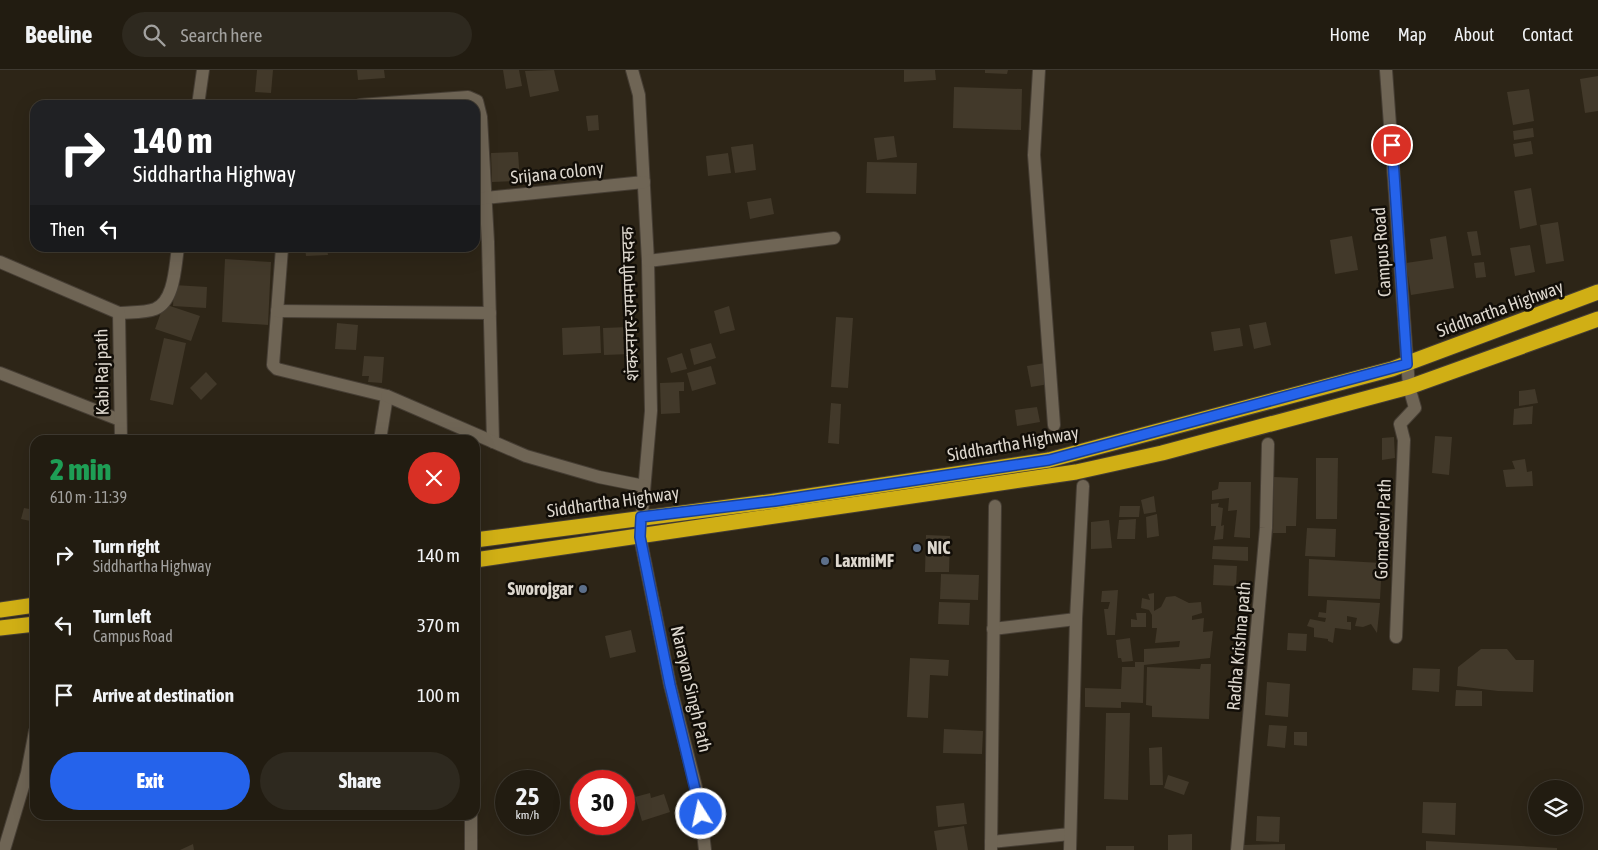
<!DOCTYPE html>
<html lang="en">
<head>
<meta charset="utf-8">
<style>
  :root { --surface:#221c11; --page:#2e291f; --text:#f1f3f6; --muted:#a2a19f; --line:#3f3a31; --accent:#2563eb }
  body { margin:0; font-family:"Asap Condensed","Noto Sans Devanagari",sans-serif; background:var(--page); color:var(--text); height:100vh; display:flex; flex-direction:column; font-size:19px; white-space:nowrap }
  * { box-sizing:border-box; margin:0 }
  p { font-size:16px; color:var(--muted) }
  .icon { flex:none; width:28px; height:28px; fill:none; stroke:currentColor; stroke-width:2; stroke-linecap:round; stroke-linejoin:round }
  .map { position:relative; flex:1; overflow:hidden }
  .sheet { position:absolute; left:30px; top:365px; width:450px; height:385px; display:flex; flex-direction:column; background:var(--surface); border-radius:15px; box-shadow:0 5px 20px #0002,0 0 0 1px var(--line) }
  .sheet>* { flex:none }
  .hud { position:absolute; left:30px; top:30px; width:450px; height:152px; border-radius:15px; box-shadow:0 5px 20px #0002,0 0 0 1px var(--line); background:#202124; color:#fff; overflow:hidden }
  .controls { position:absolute; left:1528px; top:710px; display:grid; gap:10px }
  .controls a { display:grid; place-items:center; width:55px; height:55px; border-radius:50%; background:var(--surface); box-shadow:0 5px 20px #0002,0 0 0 1px var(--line); font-size:25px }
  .speed { position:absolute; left:495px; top:700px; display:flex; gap:10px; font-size:25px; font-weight:700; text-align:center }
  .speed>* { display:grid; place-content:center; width:65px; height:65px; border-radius:50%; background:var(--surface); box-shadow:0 5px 20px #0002,0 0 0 1px var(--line); line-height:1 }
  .speed small { font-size:12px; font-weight:400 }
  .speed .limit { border:8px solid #d22; background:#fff; color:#111 }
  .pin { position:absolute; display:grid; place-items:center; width:42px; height:42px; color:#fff; margin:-21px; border:2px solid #fff; border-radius:50%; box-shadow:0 1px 5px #0007 }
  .me { position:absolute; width:55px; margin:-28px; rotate:350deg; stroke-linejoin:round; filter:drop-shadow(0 0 4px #0008) }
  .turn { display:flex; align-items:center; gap:18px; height:105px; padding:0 20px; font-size:22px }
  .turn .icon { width:65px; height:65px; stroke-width:2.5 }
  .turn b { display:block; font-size:35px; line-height:42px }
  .then { display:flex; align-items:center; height:48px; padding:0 20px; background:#0003; gap:10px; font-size:19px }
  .round { display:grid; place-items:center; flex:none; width:52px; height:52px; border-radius:26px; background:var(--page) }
  .headline { display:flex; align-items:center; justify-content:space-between; height:85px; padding:0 20px }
  h1 { font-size:30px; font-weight:800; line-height:38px; color:#1e9e55 }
  .cta { display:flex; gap:10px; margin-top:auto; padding:10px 20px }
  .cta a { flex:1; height:58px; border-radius:30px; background:var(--accent); color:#fff; font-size:20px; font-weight:800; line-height:58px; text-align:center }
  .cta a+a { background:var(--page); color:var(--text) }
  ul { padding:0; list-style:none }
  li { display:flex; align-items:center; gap:15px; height:70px; padding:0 20px }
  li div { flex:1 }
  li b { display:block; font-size:19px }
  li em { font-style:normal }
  header { display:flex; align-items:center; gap:30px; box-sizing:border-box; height:70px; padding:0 25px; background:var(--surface); border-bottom:1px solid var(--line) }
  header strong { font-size:24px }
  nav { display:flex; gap:28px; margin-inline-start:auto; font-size:18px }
  .search { width:350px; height:45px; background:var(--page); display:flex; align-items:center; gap:12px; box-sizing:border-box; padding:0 18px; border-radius:28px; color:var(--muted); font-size:19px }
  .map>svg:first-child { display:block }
  .building { fill:#42392a }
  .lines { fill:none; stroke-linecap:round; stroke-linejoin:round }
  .street-casing { stroke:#463e34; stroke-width:14 }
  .secondary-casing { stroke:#463e34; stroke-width:14 }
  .highway-casing { stroke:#463e34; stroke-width:17 }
  .street { stroke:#6f6555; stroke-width:12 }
  .secondary { stroke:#6f6555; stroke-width:12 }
  .highway { stroke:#d0af15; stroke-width:15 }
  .route-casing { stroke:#184099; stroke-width:12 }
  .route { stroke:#2563eb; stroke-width:9 }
  .service-dot { fill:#5c6f8a; stroke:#120e08; stroke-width:2 }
  .labels { text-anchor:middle; stroke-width:5; stroke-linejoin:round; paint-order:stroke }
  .street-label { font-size:18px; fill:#ddd7ce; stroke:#120e08 }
  .poi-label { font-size:18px; font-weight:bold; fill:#ddd7ce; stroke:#120e08; text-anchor:start }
</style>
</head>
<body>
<header>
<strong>Beeline</strong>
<div class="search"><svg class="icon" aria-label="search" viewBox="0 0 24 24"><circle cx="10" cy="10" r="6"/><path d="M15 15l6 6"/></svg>Search here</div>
<nav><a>Home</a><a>Map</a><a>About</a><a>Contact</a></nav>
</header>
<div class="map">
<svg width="1598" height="780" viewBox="0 0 1598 780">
  <rect width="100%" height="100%" fill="#2d2517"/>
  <g class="building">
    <polygon points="257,0 273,0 271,23 255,22"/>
    <polygon points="357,0 384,0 385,8 358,10"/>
    <polygon points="503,0 519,0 522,16 506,19"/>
    <polygon points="554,0 559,21 530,27 525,1"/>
    <polygon points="904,0 935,0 936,10 904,12"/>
    <polygon points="985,0 1008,0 1007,4 985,3"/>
    <polygon points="1598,6 1598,41 1585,43 1580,9"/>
    <polygon points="954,17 1022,19 1021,60 953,58"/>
    <polygon points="1529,19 1534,51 1513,55 1507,22"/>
    <polygon points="598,45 599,60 588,61 586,46"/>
    <polygon points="1533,58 1534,67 1514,70 1513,61"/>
    <polygon points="894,66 897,87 877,90 874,68"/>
    <polygon points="1531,71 1533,84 1515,87 1513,74"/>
    <polygon points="753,74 756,100 735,103 731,77"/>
    <polygon points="518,82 520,111 492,112 491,83"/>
    <polygon points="728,83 731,103 708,106 706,86"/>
    <polygon points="867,92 917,93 916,124 866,123"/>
    <polygon points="1531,118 1537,155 1520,159 1514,121"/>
    <polygon points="771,128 774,144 750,149 747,132"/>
    <polygon points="1558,152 1564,191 1546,194 1540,155"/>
    <polygon points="1477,161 1481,185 1472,186 1467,162"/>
    <polygon points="1352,166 1358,200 1335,204 1330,170"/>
    <polygon points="1446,166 1454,218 1411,225 1406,193 1433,189 1430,169"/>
    <polygon points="1530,175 1535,202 1515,206 1510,178"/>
    <polygon points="305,178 327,178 328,185 306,186"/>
    <polygon points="225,189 271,192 268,255 222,252"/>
    <polygon points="1484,192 1486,207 1476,208 1474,193"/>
    <polygon points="174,215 207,217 206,238 173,236"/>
    <polygon points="164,234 200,246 191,271 155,259"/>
    <polygon points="729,236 735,260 720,264 714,241"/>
    <polygon points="836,247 853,248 848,318 831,317"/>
    <polygon points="1266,252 1271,275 1254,279 1249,255"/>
    <polygon points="337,253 358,255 356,280 335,279"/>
    <polygon points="600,256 601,283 563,285 562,258"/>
    <polygon points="629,257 630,284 604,285 603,258"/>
    <polygon points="1240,258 1243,276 1214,281 1211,262"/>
    <polygon points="164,268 186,273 173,335 150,330"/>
    <polygon points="711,273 716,288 694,295 690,279"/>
    <polygon points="682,283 687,299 671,303 667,288"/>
    <polygon points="364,286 384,287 382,313 368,312 369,306 362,306"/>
    <polygon points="1045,293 1049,314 1031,317 1027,296"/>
    <polygon points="711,296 716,314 692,321 687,303"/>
    <polygon points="206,302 217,314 201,330 190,318"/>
    <polygon points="684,312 684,321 679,321 680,343 661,344 660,313"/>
    <polygon points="1535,319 1538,333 1519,336 1519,321"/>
    <polygon points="831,333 841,334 839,374 828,373"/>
    <polygon points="1533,336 1532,354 1513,355 1514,339"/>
    <polygon points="1037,337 1040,352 1017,356 1015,340"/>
    <polygon points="1435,366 1452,367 1449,405 1432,403"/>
    <polygon points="1394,367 1395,388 1382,390 1382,368"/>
    <polygon points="1316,388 1338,388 1337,449 1316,449"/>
    <polygon points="1525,389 1527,402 1532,401 1533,416 1506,417 1503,400 1515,399 1512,391"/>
    <polygon points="1274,407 1298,408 1296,456 1286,456 1286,463 1273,463"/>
    <polygon points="1219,412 1251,412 1250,468 1234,467 1237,440 1228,441 1229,428 1212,430 1212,421 1218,419"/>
    <polygon points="1154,426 1156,442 1144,444 1141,430"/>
    <polygon points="1219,433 1218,437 1223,438 1221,456 1224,455 1223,469 1214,470 1216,456 1211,456 1211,434"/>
    <polygon points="1120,436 1140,436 1139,447 1119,447"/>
    <polygon points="24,438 35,440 35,452 21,449"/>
    <polygon points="1157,444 1159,466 1147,468 1146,447"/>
    <polygon points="1136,449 1135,469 1117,469 1119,450"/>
    <polygon points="1109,450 1112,478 1091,479 1091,452"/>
    <polygon points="1307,458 1336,459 1335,487 1305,486"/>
    <polygon points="926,465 950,466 949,502 925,502"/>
    <polygon points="1213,476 1248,477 1248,491 1212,489"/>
    <polygon points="1309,489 1382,493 1380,529 1308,526"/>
    <polygon points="1214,495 1237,496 1236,516 1213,515"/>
    <polygon points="941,504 979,505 978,530 940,529"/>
    <polygon points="1118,520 1115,565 1107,565 1104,539 1108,539 1110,532 1101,532 1102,521"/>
    <polygon points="1154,523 1154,541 1161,537 1166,527 1175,526 1189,533 1201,532 1202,543 1192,546 1192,550 1204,548 1203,562 1213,561 1210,588 1144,595 1143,633 1121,632 1121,638 1085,637 1085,618 1121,619 1122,597 1135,597 1135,592 1144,592 1144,579 1179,577 1180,571 1155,573 1157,558 1152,558 1152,545 1149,540 1141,538 1142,528 1150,530 1148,524"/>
    <polygon points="1327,530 1380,533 1377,563 1371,554 1363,557 1355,556 1357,548 1347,546 1347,552 1351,552 1351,560 1335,558 1333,573 1328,571 1328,569 1314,567 1314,558 1307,556 1310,549 1325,552 1326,548 1318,547 1319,542 1326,543"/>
    <polygon points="939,532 970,533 969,555 938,554"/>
    <polygon points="1136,543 1146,543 1146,557 1131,557 1131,549 1137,550"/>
    <polygon points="631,560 636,582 610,588 605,566"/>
    <polygon points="1288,563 1307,564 1306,581 1287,580"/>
    <polygon points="1130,568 1133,591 1122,592 1121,588 1118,588 1116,570"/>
    <polygon points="1481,579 1507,579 1516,590 1534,590 1533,622 1498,621 1457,616 1458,597"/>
    <polygon points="910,588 949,590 948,606 930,605 928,648 907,647"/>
    <polygon points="1201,594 1211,594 1209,649 1152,647 1152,636 1146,635 1147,597 1200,599"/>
    <polygon points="1413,598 1440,599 1439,622 1412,620"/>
    <polygon points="1267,612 1290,614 1288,647 1265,645"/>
    <polygon points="1456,620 1482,621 1482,636 1455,636"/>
    <polygon points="1106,643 1130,643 1128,730 1104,729"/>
    <polygon points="1269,655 1287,656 1285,678 1267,676"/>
    <polygon points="944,659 983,661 982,684 943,683"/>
    <polygon points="1294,662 1307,662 1307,676 1294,675"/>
    <polygon points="1162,677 1163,715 1150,715 1149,678"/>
    <polygon points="1168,705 1189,712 1184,725 1164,718"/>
    <polygon points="650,723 651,728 664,724 670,742 642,751 635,727"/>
    <polygon points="1423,732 1456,733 1455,765 1422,763"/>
    <polygon points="964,733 967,754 938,757 936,736"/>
    <polygon points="1257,746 1280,747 1279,772 1256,771"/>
    <polygon points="964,756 968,780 937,780 934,761"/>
    <polygon points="1192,764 1192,780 1168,780 1168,765"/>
    <polygon points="1426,771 1557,778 1557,780 1426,780"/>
    <polygon points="193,774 194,780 180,780"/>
    <polygon points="1285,774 1285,780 1243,780 1243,775"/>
    <rect x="1106" y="776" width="28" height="4"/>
  </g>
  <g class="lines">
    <defs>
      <g id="street">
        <polyline points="632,0 639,25 648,191 651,341 640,467 670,615 699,729 705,780"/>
        <polyline points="1039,0 1034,85 1054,355"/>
        <polyline points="1386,0 1409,317 1415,338 1400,354 1404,370 1396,567"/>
        <polyline points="198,35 203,0"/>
        <polyline points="360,35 468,27 477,31 481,47 488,172 493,372"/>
        <polyline points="475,129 644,112"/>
        <polyline points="282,178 273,295 277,299 387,326 380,370"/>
        <polyline points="648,191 834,168"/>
        <polyline points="277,241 490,243"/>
        <path d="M119 243C130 242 145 243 155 239 175 231 175 195 178 178"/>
        <polyline points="0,303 120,350"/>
        <polyline points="387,326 526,386 599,407 644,416"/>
        <polyline points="993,559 1076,549"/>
        <polyline points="471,745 471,780"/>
        <polyline points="991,772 1070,764"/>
        <polyline points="4,780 27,703 35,661"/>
        <polyline points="991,780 995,436"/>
        <polyline points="1070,780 1076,549 1083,416"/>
        <polyline points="1237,780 1266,458 1268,374"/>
      </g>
      <polyline id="secondary" points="0,192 119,243 121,370"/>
      <g id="highway">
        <polyline points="475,470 775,431 1049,390 1392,299 1598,222"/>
        <polyline points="475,490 1076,402 1162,383 1409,317 1598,249"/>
        <polyline points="0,540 35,535"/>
        <polyline points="0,558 35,554"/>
      </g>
    </defs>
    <use href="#street" class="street-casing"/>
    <use href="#secondary" class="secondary-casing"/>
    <use href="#highway" class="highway-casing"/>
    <use href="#street" class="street"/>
    <use href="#secondary" class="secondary"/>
    <use href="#highway" class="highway"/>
  </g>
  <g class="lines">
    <defs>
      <polyline id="route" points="701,744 670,615 640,467 641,447 775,431 1049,390 1407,294 1392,75"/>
    </defs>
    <use href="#route" class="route-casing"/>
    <use href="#route" class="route"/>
  </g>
  <g class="service-dot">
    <circle cx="917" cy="478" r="5"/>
    <circle cx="825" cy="491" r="5"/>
    <circle cx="583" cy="519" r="5"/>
  </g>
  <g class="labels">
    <g class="street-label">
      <text transform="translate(557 103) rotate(-6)" y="6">Srijana colony</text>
      <text transform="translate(1382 182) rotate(-94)" y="6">Campus Road</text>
      <text transform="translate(630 234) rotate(-92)" y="6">शंकरनगर-राममणी सदक</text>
      <text transform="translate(1500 239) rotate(-20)" y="6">Siddhartha Highway</text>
      <text transform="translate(102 302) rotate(-91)" y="6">Kabi Raj path</text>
      <text transform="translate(1013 374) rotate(-10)" y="6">Siddhartha Highway</text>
      <text transform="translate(613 432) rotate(-8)" y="6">Siddhartha Highway</text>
      <text transform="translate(1383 459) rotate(-88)" y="6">Gomadevi Path</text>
      <text transform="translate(1239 576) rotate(-85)" y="6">Radha Krishna path</text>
      <text transform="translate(691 619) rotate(77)" y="6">Narayan Singh Path</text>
    </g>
    <g class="poi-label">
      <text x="927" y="484">NIC</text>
      <text x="835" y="497">LaxmiMF</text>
      <text x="573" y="525" text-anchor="end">Sworojgar</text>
    </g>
  </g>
</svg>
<div class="controls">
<a><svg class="icon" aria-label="layers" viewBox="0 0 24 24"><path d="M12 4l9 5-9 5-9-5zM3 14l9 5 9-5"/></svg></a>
</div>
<div class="speed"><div>25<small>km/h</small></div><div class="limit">30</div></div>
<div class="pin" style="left:1392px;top:75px;background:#d93025"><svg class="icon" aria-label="arrive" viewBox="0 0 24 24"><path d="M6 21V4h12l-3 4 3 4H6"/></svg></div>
<svg class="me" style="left:701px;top:744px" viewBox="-20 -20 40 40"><circle r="17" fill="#2563eb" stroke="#fff" stroke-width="3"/><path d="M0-11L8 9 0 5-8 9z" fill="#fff"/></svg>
<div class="hud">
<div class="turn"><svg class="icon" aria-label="right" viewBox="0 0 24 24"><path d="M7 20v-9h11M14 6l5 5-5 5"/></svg><div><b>140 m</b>Siddhartha Highway</div></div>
<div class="then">Then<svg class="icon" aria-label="left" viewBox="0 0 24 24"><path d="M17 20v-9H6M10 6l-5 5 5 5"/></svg></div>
</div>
<section class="sheet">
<div class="headline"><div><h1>2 min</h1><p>610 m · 11:39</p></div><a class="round" style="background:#d93025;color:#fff"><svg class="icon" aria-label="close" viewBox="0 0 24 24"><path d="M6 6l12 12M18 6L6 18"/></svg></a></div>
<ul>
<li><svg class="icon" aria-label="right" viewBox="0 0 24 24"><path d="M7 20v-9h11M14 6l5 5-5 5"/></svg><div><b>Turn right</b><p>Siddhartha Highway</p></div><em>140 m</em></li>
<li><svg class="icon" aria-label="left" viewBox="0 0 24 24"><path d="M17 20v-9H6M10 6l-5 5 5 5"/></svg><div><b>Turn left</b><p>Campus Road</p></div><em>370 m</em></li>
<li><svg class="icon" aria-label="arrive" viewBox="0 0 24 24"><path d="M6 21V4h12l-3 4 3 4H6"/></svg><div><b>Arrive at destination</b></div><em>100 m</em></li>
</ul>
<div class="cta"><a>Exit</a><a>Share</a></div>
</section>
</div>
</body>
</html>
